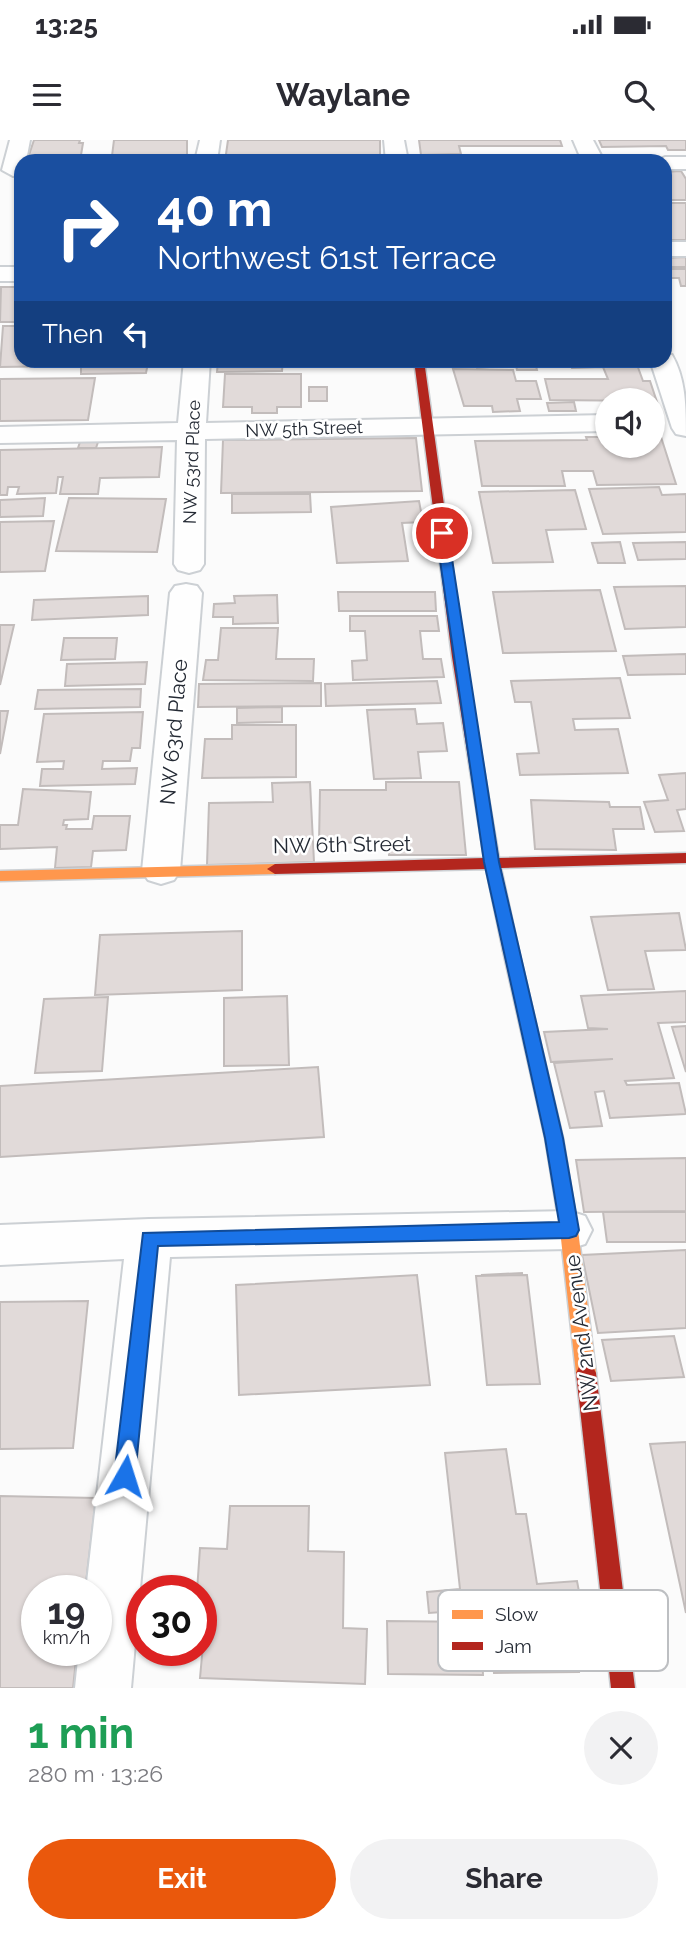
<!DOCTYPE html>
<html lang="en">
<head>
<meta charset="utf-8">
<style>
  :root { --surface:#fff; --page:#f2f2f3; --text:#2b2b33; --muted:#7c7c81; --accent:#ea580c }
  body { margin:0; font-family:Raleway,sans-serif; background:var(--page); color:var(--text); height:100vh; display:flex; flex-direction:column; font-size:26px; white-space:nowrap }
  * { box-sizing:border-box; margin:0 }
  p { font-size:23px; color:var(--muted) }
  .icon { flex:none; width:38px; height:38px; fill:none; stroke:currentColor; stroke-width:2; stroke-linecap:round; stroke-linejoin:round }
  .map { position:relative; height:1548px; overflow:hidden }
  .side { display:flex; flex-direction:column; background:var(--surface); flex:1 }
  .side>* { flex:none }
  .top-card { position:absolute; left:14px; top:14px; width:658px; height:214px; border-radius:21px; box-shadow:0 2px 5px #0004; background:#1a4fa0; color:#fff; overflow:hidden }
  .fabs { position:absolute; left:595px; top:248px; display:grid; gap:14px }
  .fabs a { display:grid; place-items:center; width:70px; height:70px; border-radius:50%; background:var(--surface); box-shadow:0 2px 5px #0004; font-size:35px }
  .speed { position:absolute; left:21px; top:1435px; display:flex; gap:14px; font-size:35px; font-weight:700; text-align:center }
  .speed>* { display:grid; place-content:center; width:91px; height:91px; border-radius:50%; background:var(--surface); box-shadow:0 2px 5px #0004; line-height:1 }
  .speed small { font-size:18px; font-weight:400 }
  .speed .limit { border:10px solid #d22; background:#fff; color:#111 }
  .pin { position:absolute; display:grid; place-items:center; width:60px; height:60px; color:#fff; margin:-30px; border:4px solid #fff; border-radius:50%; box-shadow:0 2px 7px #0007 }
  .me { position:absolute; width:77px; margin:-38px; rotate:6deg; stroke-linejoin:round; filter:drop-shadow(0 0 5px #0008) }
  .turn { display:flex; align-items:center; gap:24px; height:147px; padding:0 28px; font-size:32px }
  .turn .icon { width:91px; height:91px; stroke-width:2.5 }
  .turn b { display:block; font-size:49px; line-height:60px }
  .then { display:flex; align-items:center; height:66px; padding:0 28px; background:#0003; gap:14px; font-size:26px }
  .round { display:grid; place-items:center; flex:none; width:74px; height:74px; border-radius:37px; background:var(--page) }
  .overview { display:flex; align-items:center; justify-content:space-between; height:119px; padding:0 28px }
  h1 { font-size:42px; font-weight:700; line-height:52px; color:#1e9e55 }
  .action { display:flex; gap:14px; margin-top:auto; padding:14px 28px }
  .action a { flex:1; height:80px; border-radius:42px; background:var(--accent); color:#fff; font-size:28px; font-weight:700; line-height:80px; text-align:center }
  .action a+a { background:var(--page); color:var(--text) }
  .status { display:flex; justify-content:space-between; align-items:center; height:49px; padding:0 35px; background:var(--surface); direction:ltr }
  .status svg { height:19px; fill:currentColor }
  header { display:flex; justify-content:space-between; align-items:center; height:91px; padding:0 28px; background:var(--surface); font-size:32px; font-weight:700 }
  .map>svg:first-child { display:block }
  .building { fill:#e1dad9; stroke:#c2bcbb; stroke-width:2 }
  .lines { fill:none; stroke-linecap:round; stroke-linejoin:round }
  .street-casing { stroke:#ccd0d4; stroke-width:4 }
  .slow-casing { stroke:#ccd0d4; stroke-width:3 }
  .jam-casing { stroke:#ccd0d4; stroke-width:3 }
  .street { fill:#fefefe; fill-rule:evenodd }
  .slow { fill:#ff974d; fill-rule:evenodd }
  .jam { fill:#b3261e; fill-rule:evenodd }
  .route { fill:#1a73e8; stroke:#114b97; stroke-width:2 }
  .labels { text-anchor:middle; stroke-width:5; stroke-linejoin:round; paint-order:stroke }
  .far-street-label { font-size:18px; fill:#242a34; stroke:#fff }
  .street-label { font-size:21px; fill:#242a34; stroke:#fff }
  .key { fill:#fff; stroke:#bdbfc2; stroke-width:2 }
  .key-label { font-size:19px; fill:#242a34 }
</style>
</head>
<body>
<div class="status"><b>13:25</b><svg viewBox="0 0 49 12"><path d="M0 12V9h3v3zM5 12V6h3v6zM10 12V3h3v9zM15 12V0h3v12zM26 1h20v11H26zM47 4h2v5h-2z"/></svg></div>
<header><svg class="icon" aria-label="menu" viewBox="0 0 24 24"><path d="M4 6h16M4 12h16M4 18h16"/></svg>Waylane<svg class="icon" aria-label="search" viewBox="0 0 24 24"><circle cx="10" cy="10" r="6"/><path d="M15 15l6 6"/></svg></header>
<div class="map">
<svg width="686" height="1548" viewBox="0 0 686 1548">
  <rect width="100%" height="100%" fill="#fbfbfb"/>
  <g class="building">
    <polygon points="34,0 80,0 79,3 83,3 81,15 54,18 83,18 82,21 27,21"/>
    <polygon points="114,0 187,0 187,15 172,15 172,21 119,21 119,16 112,16"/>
    <polygon points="228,0 380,0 380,19 225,21"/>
    <polygon points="419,0 560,0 562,6 459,6 461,14 421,15"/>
    <polygon points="599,0 686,0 686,10 668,10 666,6 602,7"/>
    <polygon points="681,31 686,39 686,60 665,60 665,32"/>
    <rect x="665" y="63" width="21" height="37"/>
    <polygon points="686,117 686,127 665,127 665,118"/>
    <polygon points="665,129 686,129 686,146 681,146 679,138 665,138"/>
    <polygon points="1,147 21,147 21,182 0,182"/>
    <polygon points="3,186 21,186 21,220 67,220 67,226 0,227"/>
    <polygon points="81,220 175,220 148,223 146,233 81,234"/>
    <polygon points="283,220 282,231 217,232 218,221"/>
    <polygon points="474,220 528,220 535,222 537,230 517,230 516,225 477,228"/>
    <polygon points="570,220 636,222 643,241 650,241 659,268 653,268 653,261 550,260 545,239 608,239 603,227 572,228"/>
    <polygon points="453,229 513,230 516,241 536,241 541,259 517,259 520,271 493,272 492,266 464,266"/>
    <polygon points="225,234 301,234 301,267 277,267 277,273 252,273 252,267 223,267"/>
    <polygon points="95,238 88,280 0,281 0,239"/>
    <rect x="309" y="247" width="18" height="14"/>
    <polygon points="574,262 576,271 549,271 547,263"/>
    <polygon points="586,297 607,297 607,306 653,306 653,297 661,297 676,344 597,345 593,331 562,331 565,346 482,346 475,301 587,300"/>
    <polygon points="416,298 422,351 221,353 223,300"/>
    <polygon points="81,299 99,299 96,308 78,308"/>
    <polygon points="162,307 159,337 100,338 98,354 60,354 63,337 58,337 56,353 17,354 19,347 8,347 7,355 0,355 0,310"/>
    <polygon points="659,347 662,355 686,354 686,392 603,394 589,349"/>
    <polygon points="575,350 586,389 546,390 553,422 493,423 479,352"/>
    <polygon points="232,354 310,354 311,372 232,373"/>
    <polygon points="45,358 43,376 0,377 0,360"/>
    <polygon points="69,358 166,359 157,412 56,411"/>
    <polygon points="419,361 423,382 402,383 408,421 337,423 331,367"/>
    <polygon points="54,381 45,431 0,432 0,382"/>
    <polygon points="620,402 625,423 598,423 592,403"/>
    <polygon points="686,402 686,419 638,420 633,403"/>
    <polygon points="686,446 686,487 625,489 614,447"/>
    <polygon points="600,450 616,511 503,513 493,452"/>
    <polygon points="338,452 435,452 436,471 339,471"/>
    <polygon points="277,455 278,483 233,484 233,477 213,477 214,464 235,463 234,456"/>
    <polygon points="148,456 148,475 32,480 34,460"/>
    <polygon points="350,476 437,476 439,491 420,491 423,519 441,519 444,537 353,540 352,521 367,520 365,491 350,491"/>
    <polygon points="0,485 14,485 0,545"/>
    <polygon points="221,488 278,488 276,519 314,519 313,541 203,540 206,520 218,520"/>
    <polygon points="64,498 117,498 115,519 61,520"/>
    <polygon points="686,514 686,534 628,535 623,516"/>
    <polygon points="147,522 145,544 65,546 67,524"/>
    <polygon points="620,538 630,578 573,579 575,590 618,589 628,633 520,635 517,614 539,613 531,562 515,562 511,541"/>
    <polygon points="437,541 441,563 326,566 325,544"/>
    <polygon points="321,543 321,566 198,567 199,544"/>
    <polygon points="141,549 140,567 35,569 38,550"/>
    <polygon points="282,567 282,582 237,583 237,568"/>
    <polygon points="415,569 417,584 443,583 447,611 418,612 421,638 374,639 367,570"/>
    <polygon points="0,571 8,571 0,614"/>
    <polygon points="143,572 140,608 132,608 130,621 103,621 102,629 137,628 135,644 40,646 42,629 63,629 64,621 37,622 44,574"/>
    <polygon points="232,585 296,585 296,637 202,638 205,599 232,599"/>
    <polygon points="686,633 686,669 677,670 684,691 655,692 644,662 668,660 659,635"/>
    <polygon points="310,642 314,722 207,725 209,663 273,662 272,643"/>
    <polygon points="386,642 459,642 466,715 389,715 388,702 319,703 320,650 386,650"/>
    <polygon points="23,649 91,652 88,679 64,680 63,685 67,685 66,689 92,689 94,676 130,676 126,710 93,711 91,727 55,728 57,707 0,709 0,685 18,685"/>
    <polygon points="531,660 609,662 610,667 640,667 644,689 613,689 616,710 535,709"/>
    <polygon points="679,773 686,810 645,811 654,849 608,850 591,777"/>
    <polygon points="242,791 242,850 95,855 100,795"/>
    <polygon points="686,851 686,882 658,883 674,938 625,941 627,945 679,943 686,974 610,978 604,951 595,952 602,986 570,988 554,923 613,919 551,922 544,892 608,889 588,888 581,856"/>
    <polygon points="287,856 289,925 224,926 224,858"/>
    <polygon points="108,857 102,931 35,933 44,859"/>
    <polygon points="686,886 686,932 672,887"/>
    <polygon points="318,927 324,997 0,1017 0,946"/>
    <polygon points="686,1018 686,1071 584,1072 576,1020"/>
    <polygon points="603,1072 686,1072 686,1102 607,1102"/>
    <polygon points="686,1110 686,1188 598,1193 582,1115"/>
    <polygon points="522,1133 529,1193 489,1194 482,1135"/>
    <polygon points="417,1135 430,1245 239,1255 236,1145"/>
    <polygon points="527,1135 540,1244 487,1245 476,1136"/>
    <polygon points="88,1161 73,1308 0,1309 0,1162"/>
    <polygon points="674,1196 684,1237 611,1241 602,1200"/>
    <polygon points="686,1302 686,1473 650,1304"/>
    <polygon points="506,1309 516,1374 526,1374 537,1444 577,1441 581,1462 429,1473 427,1452 460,1449 445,1313"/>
    <polygon points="0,1356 96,1358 85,1451 37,1451 37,1510 77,1510 73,1548 0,1548"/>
    <polygon points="230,1366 309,1366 308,1411 344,1412 343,1488 367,1489 365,1544 200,1538 204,1494 201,1494 201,1451 197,1451 200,1408 227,1409"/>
    <polygon points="573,1476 579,1532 494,1533 489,1478"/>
    <polygon points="387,1481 481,1482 483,1535 388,1534"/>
  </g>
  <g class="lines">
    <defs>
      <g id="street">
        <polygon points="10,0 30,0 26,21 21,21 21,34 13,36 2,30"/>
        <polygon points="200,0 220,0 217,21 195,21"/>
        <polygon points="384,0 404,0 408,21 386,21"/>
        <polygon points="573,0 593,0 604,21 582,21"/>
        <polygon points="665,17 686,17 686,29 665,29 665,21 656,21"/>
        <rect x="665" y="102" width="21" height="14"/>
        <rect x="0" y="127" width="21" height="14"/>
        <path d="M665 213 672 215C686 239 686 268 686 296L676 294 672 288 650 220H665Z"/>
        <polygon points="184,220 210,220 206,283 607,275 607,291 205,299 204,424 200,430 189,433 178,430 174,424 177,300 0,303 0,287 178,283"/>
        <polygon points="186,444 197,446 202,453 180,731 174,740 161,744 148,740 142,731 170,453 175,446"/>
        <polygon points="569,1071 585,1076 592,1090 585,1104 569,1109 170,1117 131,1548 75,1548 79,1510 96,1510 96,1451 86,1451 124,1119 0,1125 0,1085 149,1079"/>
      </g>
      <g id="slow">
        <polygon points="275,724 283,729 275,734 0,741 0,731"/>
        <polygon points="511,805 519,811 563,998 578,1090 596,1233 593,1239 586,1242 579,1239 576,1233 560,1090 545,998 503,811"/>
      </g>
      <g id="jam">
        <polygon points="414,220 424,220 465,517 499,718 686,713 686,723 501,728 519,811 511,817 503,811 486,729 275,734 267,729 275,724 484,718 452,517"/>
        <polygon points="586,1224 593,1227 596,1233 635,1548 611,1548 576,1233 579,1227"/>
      </g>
    </defs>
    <use href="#street" class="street-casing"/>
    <use href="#slow" class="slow-casing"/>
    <use href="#jam" class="jam-casing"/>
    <use href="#street" class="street"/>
    <use href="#slow" class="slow"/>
    <use href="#jam" class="jam"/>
  </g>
  <polygon class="route" points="442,389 448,393 499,722 563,998 579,1090 576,1096 569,1098 158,1106 135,1336 132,1343 125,1346 117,1343 114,1336 143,1093 559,1082 545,998 484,722 436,393"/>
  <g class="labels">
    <g class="far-street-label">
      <text transform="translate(304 289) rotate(-2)" y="6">NW 5th Street</text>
      <text transform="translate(192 322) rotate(-88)" y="6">NW 53rd Place</text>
    </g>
    <g class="street-label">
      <text transform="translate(174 592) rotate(-85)" y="7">NW 63rd Place</text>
      <text transform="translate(342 705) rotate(-1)" y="7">NW 6th Street</text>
      <text transform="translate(582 1193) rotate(-97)" y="7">NW 2nd Avenue</text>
    </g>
  </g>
  <rect x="438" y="1450" width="230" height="81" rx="10" class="key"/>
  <rect x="452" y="1470" width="31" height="9" fill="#ff974d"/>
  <rect x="452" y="1502" width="31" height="8" fill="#b3261e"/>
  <g class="key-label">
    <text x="495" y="1481">Slow</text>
    <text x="495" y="1513">Jam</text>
  </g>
</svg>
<div class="fabs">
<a><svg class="icon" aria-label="sound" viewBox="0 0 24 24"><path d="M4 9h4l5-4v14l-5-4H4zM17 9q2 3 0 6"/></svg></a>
</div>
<div class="speed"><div>19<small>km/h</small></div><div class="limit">30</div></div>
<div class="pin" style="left:442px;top:393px;background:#d93025"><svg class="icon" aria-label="arrive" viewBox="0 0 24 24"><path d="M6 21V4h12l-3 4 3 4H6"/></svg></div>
<svg class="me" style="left:125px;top:1336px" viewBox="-20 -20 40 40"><path d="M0-17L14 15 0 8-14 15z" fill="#1a73e8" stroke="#fff" stroke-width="4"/></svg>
<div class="top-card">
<div class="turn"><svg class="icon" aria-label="right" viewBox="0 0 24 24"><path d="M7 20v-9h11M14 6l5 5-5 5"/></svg><div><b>40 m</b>Northwest 61st Terrace</div></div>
<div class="then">Then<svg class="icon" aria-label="left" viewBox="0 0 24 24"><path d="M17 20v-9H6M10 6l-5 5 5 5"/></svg></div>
</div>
</div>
<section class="side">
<div class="overview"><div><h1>1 min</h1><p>280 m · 13:26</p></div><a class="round"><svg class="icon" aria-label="close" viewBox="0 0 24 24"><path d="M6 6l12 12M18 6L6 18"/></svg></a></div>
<div class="action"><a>Exit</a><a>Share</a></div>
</section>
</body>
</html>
